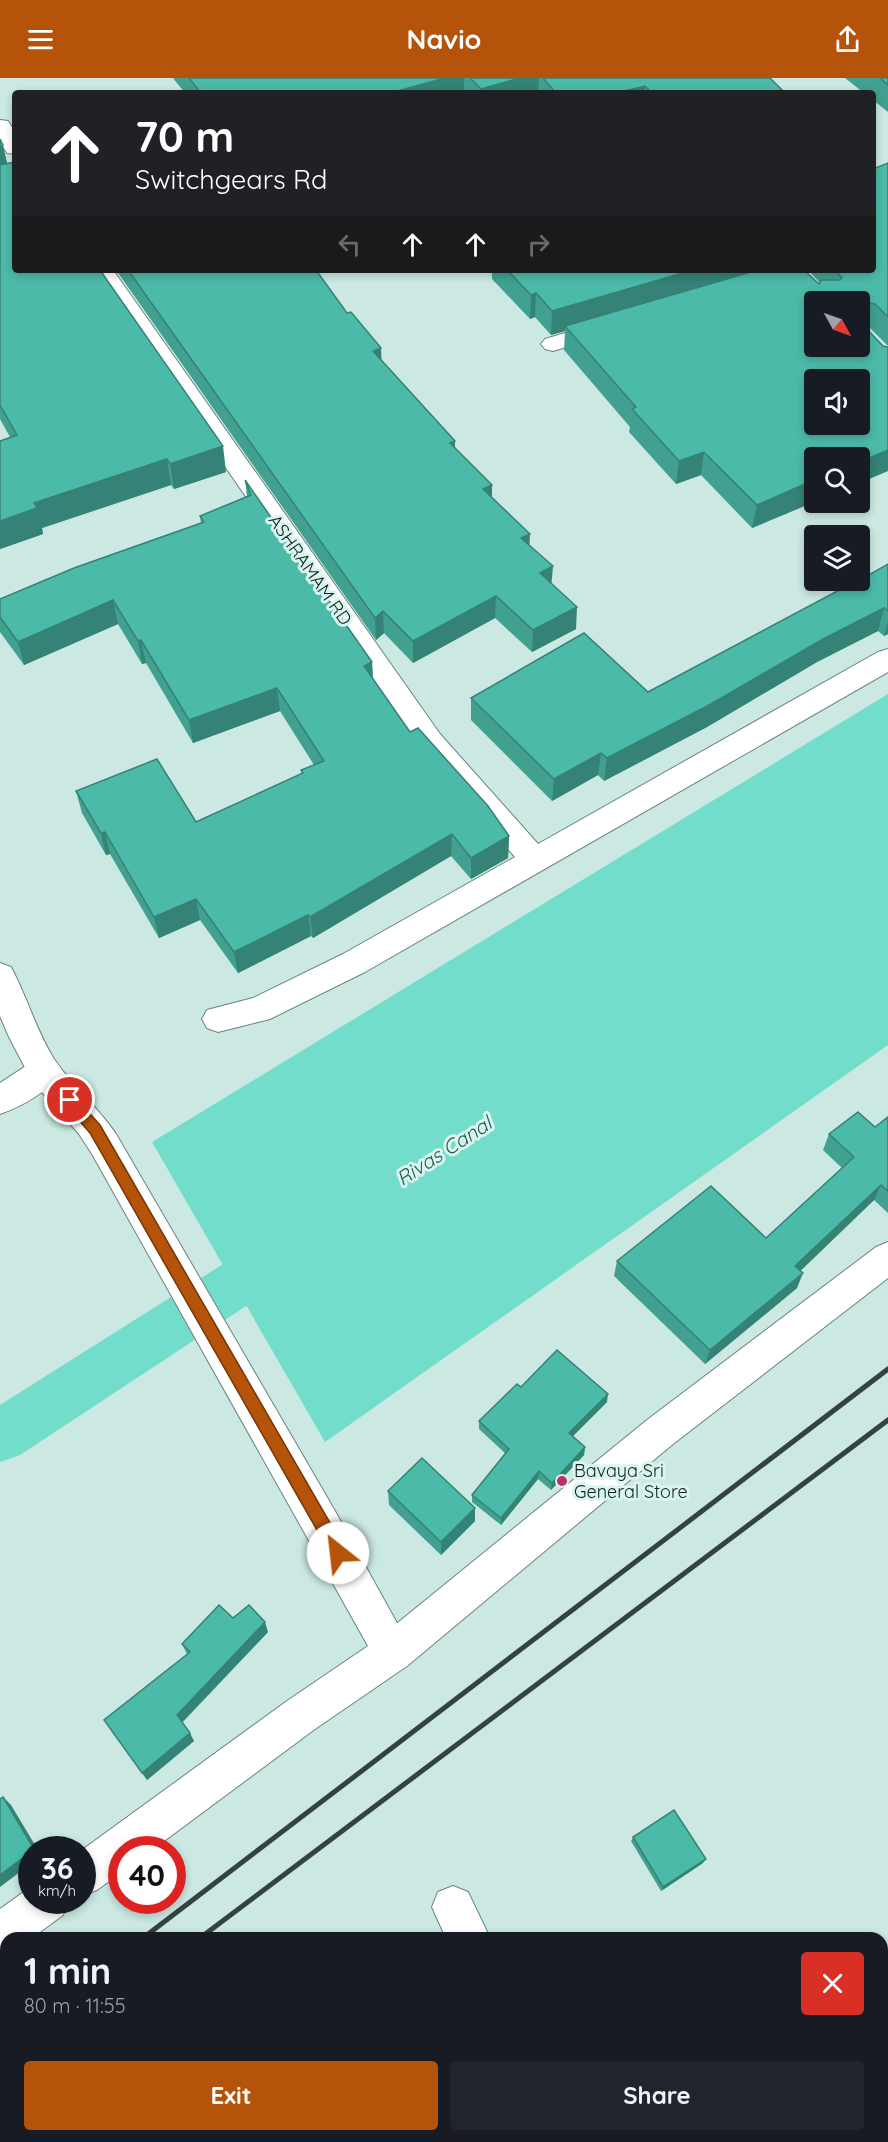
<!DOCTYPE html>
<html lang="en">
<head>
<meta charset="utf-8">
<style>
  :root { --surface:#171b24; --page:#20242c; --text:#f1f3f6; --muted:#9ea1a6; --accent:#b45309 }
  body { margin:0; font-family:Quicksand,sans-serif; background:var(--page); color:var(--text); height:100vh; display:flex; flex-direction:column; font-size:22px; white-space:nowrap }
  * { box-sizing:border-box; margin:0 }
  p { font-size:20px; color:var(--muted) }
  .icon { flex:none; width:33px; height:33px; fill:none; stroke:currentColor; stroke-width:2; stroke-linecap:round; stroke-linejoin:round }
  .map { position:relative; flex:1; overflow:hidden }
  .side { position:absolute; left:0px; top:1854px; width:888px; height:210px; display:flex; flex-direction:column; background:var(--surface); border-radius:18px 18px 0 0; box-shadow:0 3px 9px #0003 }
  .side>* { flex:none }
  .top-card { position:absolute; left:12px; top:12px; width:864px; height:183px; border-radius:6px; box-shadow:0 3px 9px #0003; background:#202124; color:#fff; overflow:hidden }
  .needle { width:39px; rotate:130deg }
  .controls { position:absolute; left:804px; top:213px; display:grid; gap:12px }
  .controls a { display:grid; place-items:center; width:66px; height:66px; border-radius:6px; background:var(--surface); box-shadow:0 3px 9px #0003; font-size:30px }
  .speed { position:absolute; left:18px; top:1758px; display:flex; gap:12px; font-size:30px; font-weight:700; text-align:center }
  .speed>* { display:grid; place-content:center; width:78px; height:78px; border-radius:50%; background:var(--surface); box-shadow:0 3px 9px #0003; line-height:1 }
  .speed small { font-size:15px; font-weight:400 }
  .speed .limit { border:9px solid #d22; background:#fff; color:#111 }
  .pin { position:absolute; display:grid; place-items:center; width:51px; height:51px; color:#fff; margin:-26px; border:3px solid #fff; border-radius:50%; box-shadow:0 2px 6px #0007 }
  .me { position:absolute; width:66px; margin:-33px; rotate:331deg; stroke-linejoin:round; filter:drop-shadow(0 0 4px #0008) }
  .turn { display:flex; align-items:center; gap:21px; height:126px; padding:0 24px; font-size:27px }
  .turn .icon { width:78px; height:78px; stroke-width:2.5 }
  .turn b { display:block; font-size:42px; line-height:51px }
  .lanes { display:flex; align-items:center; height:57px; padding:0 24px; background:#0003; justify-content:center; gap:30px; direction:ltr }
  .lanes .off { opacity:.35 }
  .round { display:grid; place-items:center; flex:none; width:63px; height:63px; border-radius:6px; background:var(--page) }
  .overview { display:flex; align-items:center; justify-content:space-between; height:102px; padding:0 24px }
  h1 { font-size:36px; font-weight:800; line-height:45px }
  .cta { display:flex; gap:12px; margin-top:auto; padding:12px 24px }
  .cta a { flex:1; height:69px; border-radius:6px; background:var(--accent); color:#fff; font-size:24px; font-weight:800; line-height:69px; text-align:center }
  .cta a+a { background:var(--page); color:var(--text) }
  header { display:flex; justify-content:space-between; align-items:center; height:78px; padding:0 24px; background:var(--accent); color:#fff; font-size:27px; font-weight:800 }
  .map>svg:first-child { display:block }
  .water { fill:#72ddca }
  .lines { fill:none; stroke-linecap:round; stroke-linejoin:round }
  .canal { fill:#72ddca; fill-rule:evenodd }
  .minor-casing { stroke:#69847e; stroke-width:2 }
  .tertiary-casing { stroke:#69847e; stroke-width:2 }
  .minor { fill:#fff; fill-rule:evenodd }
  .tertiary { fill:#fff; fill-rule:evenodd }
  .rail { stroke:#354340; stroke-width:5 }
  .wall { fill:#41a090 }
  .shaded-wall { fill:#358276 }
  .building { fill:#4cbaa8; stroke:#358276; stroke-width:1.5; fill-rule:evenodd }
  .route { fill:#b45309; stroke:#753606; stroke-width:1.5 }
  .poi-dot { fill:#bb3068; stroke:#d8f5ef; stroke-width:2 }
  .labels { text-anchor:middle; stroke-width:6; stroke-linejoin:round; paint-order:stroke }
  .street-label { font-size:18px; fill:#17221f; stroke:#d8f5ef }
  .poi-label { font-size:18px; fill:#17221f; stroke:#d8f5ef; text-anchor:start }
  .water-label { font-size:20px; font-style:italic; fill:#26554d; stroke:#d8f5ef }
</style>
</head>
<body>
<header><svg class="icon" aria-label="menu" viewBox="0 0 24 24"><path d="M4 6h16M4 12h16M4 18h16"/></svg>Navio<svg class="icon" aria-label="share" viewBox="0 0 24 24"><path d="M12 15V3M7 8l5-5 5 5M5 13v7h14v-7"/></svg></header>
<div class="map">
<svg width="888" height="2064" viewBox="0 0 888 2064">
  <rect width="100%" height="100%" fill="#cbe8e2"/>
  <polygon class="water" points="888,616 888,967 325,1364 152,1064"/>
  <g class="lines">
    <polygon class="canal" points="292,1147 310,1154 318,1170 310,1186 20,1377 0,1384 0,1327 274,1154"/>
    <defs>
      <g id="minor">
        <polygon points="0,42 8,43 15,54 15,76 7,75 0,64"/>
        <polygon points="89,192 113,192 440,656 538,766 878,574 888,571 888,594 365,894 270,941 218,954 207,950 202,941 207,932 253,920 343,876 515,779 420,670"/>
        <polygon points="609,242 617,244 621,249 617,254 553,273 545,271 541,266 545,261"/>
        <path d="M44 980 56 984 60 994C51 1013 20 1029 0 1036V1005L32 984Z"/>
        <polygon points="888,1164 888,1200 673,1366 407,1588 393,1594 379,1588 373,1574 379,1560 647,1342 876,1169"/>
      </g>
      <g id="tertiary">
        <path d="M0 885 11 889C27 919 36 952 54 981 72 1008 98 1029 116 1056L335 1433 413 1574 407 1588 315 1651 152 1772H122V1794L97 1812 82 1818V1772L287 1623 368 1568 92 1076 79 1056 32 1003 9 959 0 938Z"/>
        <polygon points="32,1808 32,1822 69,1822 63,1837 32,1860 6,1860 6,1876 0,1878 0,1831"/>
        <polygon points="453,1808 468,1814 490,1860 446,1860 432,1829 438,1814"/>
        <polygon points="546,2058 592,2058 595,2064 549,2064"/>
      </g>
    </defs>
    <use href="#minor" class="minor-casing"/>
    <use href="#tertiary" class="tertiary-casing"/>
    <use href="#minor" class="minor"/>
    <use href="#tertiary" class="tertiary"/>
    <g class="rail">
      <polyline points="143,1860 888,1291"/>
      <polyline points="200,1860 888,1342"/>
      <polyline points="0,1970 6,1965"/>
      <polyline points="0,2008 6,2004"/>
    </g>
  </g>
  <g class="wall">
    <polygon points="173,0 770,0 785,15 185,15"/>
    <polygon points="845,0 888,0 888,34 873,22 873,15 864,15"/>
    <polygon points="0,61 7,85 6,86 15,192 226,394 174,411 171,407 42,450 43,456 0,471 0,363 10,359 0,341"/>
    <polygon points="888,85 888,268 870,250 866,250 814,380 814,424 752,450 701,397 676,406 629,354 630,349 564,272 565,253 551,257 535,239 530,241 492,201 492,192 573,192 575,194 819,206 820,205 808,192 873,192"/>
    <polygon points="116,192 316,192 381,282 455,363 455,371 492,407 492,419 529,468 552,506 576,551 532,574 495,540 413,585 384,555 376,562"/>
    <polygon points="245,402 372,584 373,602 410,654 509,758 508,780 471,801 451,778 313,860 311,858 238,895 200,842 159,860 110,776 106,777 82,735 76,713 196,744 302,696 301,692 314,687 280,633 193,665 146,585 142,586 118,546 24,587 0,554 0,521 201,445 200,438 247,419"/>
    <polygon points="888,486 888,556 884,558 878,553 817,584 707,649 604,703 598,697 552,723 471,642 471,620 648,614"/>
    <polygon points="888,1039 888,1135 874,1122 800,1193 797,1210 705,1286 614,1198 617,1183 766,1160 842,1090 823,1072 829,1056 875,1049"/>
    <polygon points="521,1309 607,1324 573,1358 585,1369 584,1377 551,1412 538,1401 501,1447 472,1424 472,1417 506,1376 479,1351 479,1343"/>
    <polygon points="388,1413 475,1443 441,1477 389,1427"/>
    <polygon points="233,1540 268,1554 182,1645 194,1663 147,1702 187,1576 182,1566"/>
    <polygon points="633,1759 703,1785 661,1813 631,1763"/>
  </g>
  <g class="shaded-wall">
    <polygon points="445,0 464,0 464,15 390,15"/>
    <polygon points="520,0 539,0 538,15 481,15 481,11"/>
    <polygon points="645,8 644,15 616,15"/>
    <polygon points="3,67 7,85 0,90 0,69"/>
    <polygon points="693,192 771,192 565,248 565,253 551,257 552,233"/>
    <polygon points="536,215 535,239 530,241 531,217"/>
    <polygon points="381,270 382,293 373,273"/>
    <polygon points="455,363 455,386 450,365"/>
    <polygon points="223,368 226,394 174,411 170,386"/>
    <polygon points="888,372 888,393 860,405 860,384"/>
    <polygon points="704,374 701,397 676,406 679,383"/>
    <polygon points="167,381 171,407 42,450 43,456 0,471 0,443 34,425"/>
    <polygon points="814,402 814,424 752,450 757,427"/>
    <polygon points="492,407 492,429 483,411"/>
    <polygon points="530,456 529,478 521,460"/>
    <polygon points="553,488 551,511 540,495"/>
    <polygon points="496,518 495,540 413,585 413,563"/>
    <polygon points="113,522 118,546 24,587 18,564"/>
    <polygon points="577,529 576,551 532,574 533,552"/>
    <polygon points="884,530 878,553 817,584 707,649 604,703 607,680 823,561"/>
    <polygon points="383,533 384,555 376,562 375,540"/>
    <polygon points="888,544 888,556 884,558"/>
    <polygon points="141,562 146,585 142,586 138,563"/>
    <polygon points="372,584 373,607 364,588"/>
    <polygon points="277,610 280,633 193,665 189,642"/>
    <polygon points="601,675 598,697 552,723 554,701"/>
    <polygon points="105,754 110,776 106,777 101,755"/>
    <polygon points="452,756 451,778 313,860 310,839"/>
    <polygon points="509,758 508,780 471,801 471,780"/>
    <polygon points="196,821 200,842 159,860 154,839"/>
    <polygon points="308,837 311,858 238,895 234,874"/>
    <polygon points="881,1107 874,1122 790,1203 795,1188"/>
    <polygon points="803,1195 797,1210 705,1286 710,1272"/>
    <polygon points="608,1316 607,1324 568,1363 569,1355"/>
    <polygon points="585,1369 584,1377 551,1412 552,1405"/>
    <polygon points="539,1393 538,1401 501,1447 501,1440"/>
    <polygon points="475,1430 475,1443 441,1477 441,1464"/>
    <polygon points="265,1544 268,1554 181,1645 177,1637"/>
    <polygon points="190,1655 194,1663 147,1702 142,1695"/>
    <polygon points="3,1719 11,1727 38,1772 34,1771"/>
    <polygon points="32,1773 32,1785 0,1809 0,1797"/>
    <polygon points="706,1781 703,1785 661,1813 663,1809"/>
    <polygon points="430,2058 433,2058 425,2064 422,2064"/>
  </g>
  <g class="building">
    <polygon points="189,0 445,0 390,15 201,15"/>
    <polygon points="470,0 520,0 481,11"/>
    <polygon points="543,0 770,0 785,15 652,15 645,8 616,15 556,15"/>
    <polygon points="880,0 888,0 888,7"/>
    <polygon points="0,61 3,67 0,69"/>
    <polygon points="15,84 15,192 100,192 223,368 170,386 167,381 34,425 37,430 0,443 0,363 17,357 0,327 0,87"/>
    <path d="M888 85V239L875 226 864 224 862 246 883 268 888 269V372L860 384V380H814V402L757 427 704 374 679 383 632 331 636 329 565 248 758 192H804L819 206 821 202H840L842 200 835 192H873V91ZM814 224H860V268H814ZM814 302H860V346H814Z"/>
    <polygon points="128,192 316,192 347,235 351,234 381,270 373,273 455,363 450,365 492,407 483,411 530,456 521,460 553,488 540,495 577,529 533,552 496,518 413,563 383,533 375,540"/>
    <polygon points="507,192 573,192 575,194 580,192 693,192 552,233 536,215 531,217"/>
    <polygon points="245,402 372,584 364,588 410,654 418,650 488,728 509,758 471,780 452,756 310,839 308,837 234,874 196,821 154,839 105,754 101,755 76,713 157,681 196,744 303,695 301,692 324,683 277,610 189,642 141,562 138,563 113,522 18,564 0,539 0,521 74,490 204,444 200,438 251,417"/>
    <polygon points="888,486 888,533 884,530 823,561 711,626 607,680 601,675 554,701 471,620 584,555 648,614 858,502 860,502"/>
    <polygon points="858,1034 875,1049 888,1039 888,1113 881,1107 795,1188 803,1195 710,1272 617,1183 711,1108 766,1160 854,1079 829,1056"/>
    <polygon points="557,1272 608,1316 569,1355 585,1369 552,1405 539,1393 501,1440 472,1417 509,1371 479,1343 517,1306 521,1309"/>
    <polygon points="422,1380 475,1430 441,1464 388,1413"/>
    <polygon points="219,1527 233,1540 249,1527 265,1544 177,1637 190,1655 142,1695 104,1642 190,1574 182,1566"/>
    <polygon points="3,1719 34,1771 32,1772 32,1773 0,1797 0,1721"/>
    <polygon points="674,1732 706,1781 663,1809 633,1759"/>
    <polygon points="309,2058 430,2058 422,2064 301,2064"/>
  </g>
  <polygon class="route" points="70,1017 74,1018 100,1047 344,1469 346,1475 344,1480 338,1483 333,1480 90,1055 65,1026 63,1022 65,1018"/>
  <circle class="poi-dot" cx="562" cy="1403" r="6"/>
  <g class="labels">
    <g class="street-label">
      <text transform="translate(310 492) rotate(55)" y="6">ASHRAMAM RD</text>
    </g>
    <g class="poi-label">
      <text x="574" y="1399">Bavaya Sri<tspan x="574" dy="21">General Store</tspan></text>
    </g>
    <g class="water-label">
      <text transform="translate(444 1073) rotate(-33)" y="7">Rivas Canal</text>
    </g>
  </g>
</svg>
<div class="controls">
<a><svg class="needle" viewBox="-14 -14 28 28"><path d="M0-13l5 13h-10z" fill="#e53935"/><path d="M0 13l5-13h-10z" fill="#9ea1a6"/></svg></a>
<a><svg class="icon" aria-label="sound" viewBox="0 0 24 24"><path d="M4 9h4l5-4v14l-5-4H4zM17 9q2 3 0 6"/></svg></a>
<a><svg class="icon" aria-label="search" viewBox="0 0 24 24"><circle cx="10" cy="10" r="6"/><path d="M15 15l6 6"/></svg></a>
<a><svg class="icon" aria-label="layers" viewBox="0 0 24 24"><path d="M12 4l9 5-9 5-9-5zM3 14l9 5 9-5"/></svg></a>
</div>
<div class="speed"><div>36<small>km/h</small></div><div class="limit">40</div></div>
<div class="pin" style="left:70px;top:1022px;background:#d93025"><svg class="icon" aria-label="arrive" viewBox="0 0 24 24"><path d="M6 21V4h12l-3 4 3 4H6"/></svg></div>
<svg class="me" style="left:338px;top:1475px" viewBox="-20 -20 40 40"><circle r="19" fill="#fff"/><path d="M0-13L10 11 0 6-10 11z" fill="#b45309"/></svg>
<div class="top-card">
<div class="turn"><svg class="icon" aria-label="ahead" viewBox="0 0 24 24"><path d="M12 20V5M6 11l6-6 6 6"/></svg><div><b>70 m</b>Switchgears Rd</div></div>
<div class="lanes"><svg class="icon off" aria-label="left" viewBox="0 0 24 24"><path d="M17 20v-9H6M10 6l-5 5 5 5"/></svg><svg class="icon" aria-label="ahead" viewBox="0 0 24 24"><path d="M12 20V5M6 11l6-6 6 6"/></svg><svg class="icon" aria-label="ahead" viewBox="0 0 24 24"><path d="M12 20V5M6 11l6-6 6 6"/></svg><svg class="icon off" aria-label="right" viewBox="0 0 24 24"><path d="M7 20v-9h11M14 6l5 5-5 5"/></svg></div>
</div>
<section class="side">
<div class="overview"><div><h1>1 min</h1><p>80 m · 11:55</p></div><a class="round" style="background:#d93025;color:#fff"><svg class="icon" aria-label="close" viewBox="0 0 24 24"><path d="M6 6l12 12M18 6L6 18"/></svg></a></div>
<div class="cta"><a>Exit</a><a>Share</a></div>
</section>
</div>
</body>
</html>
